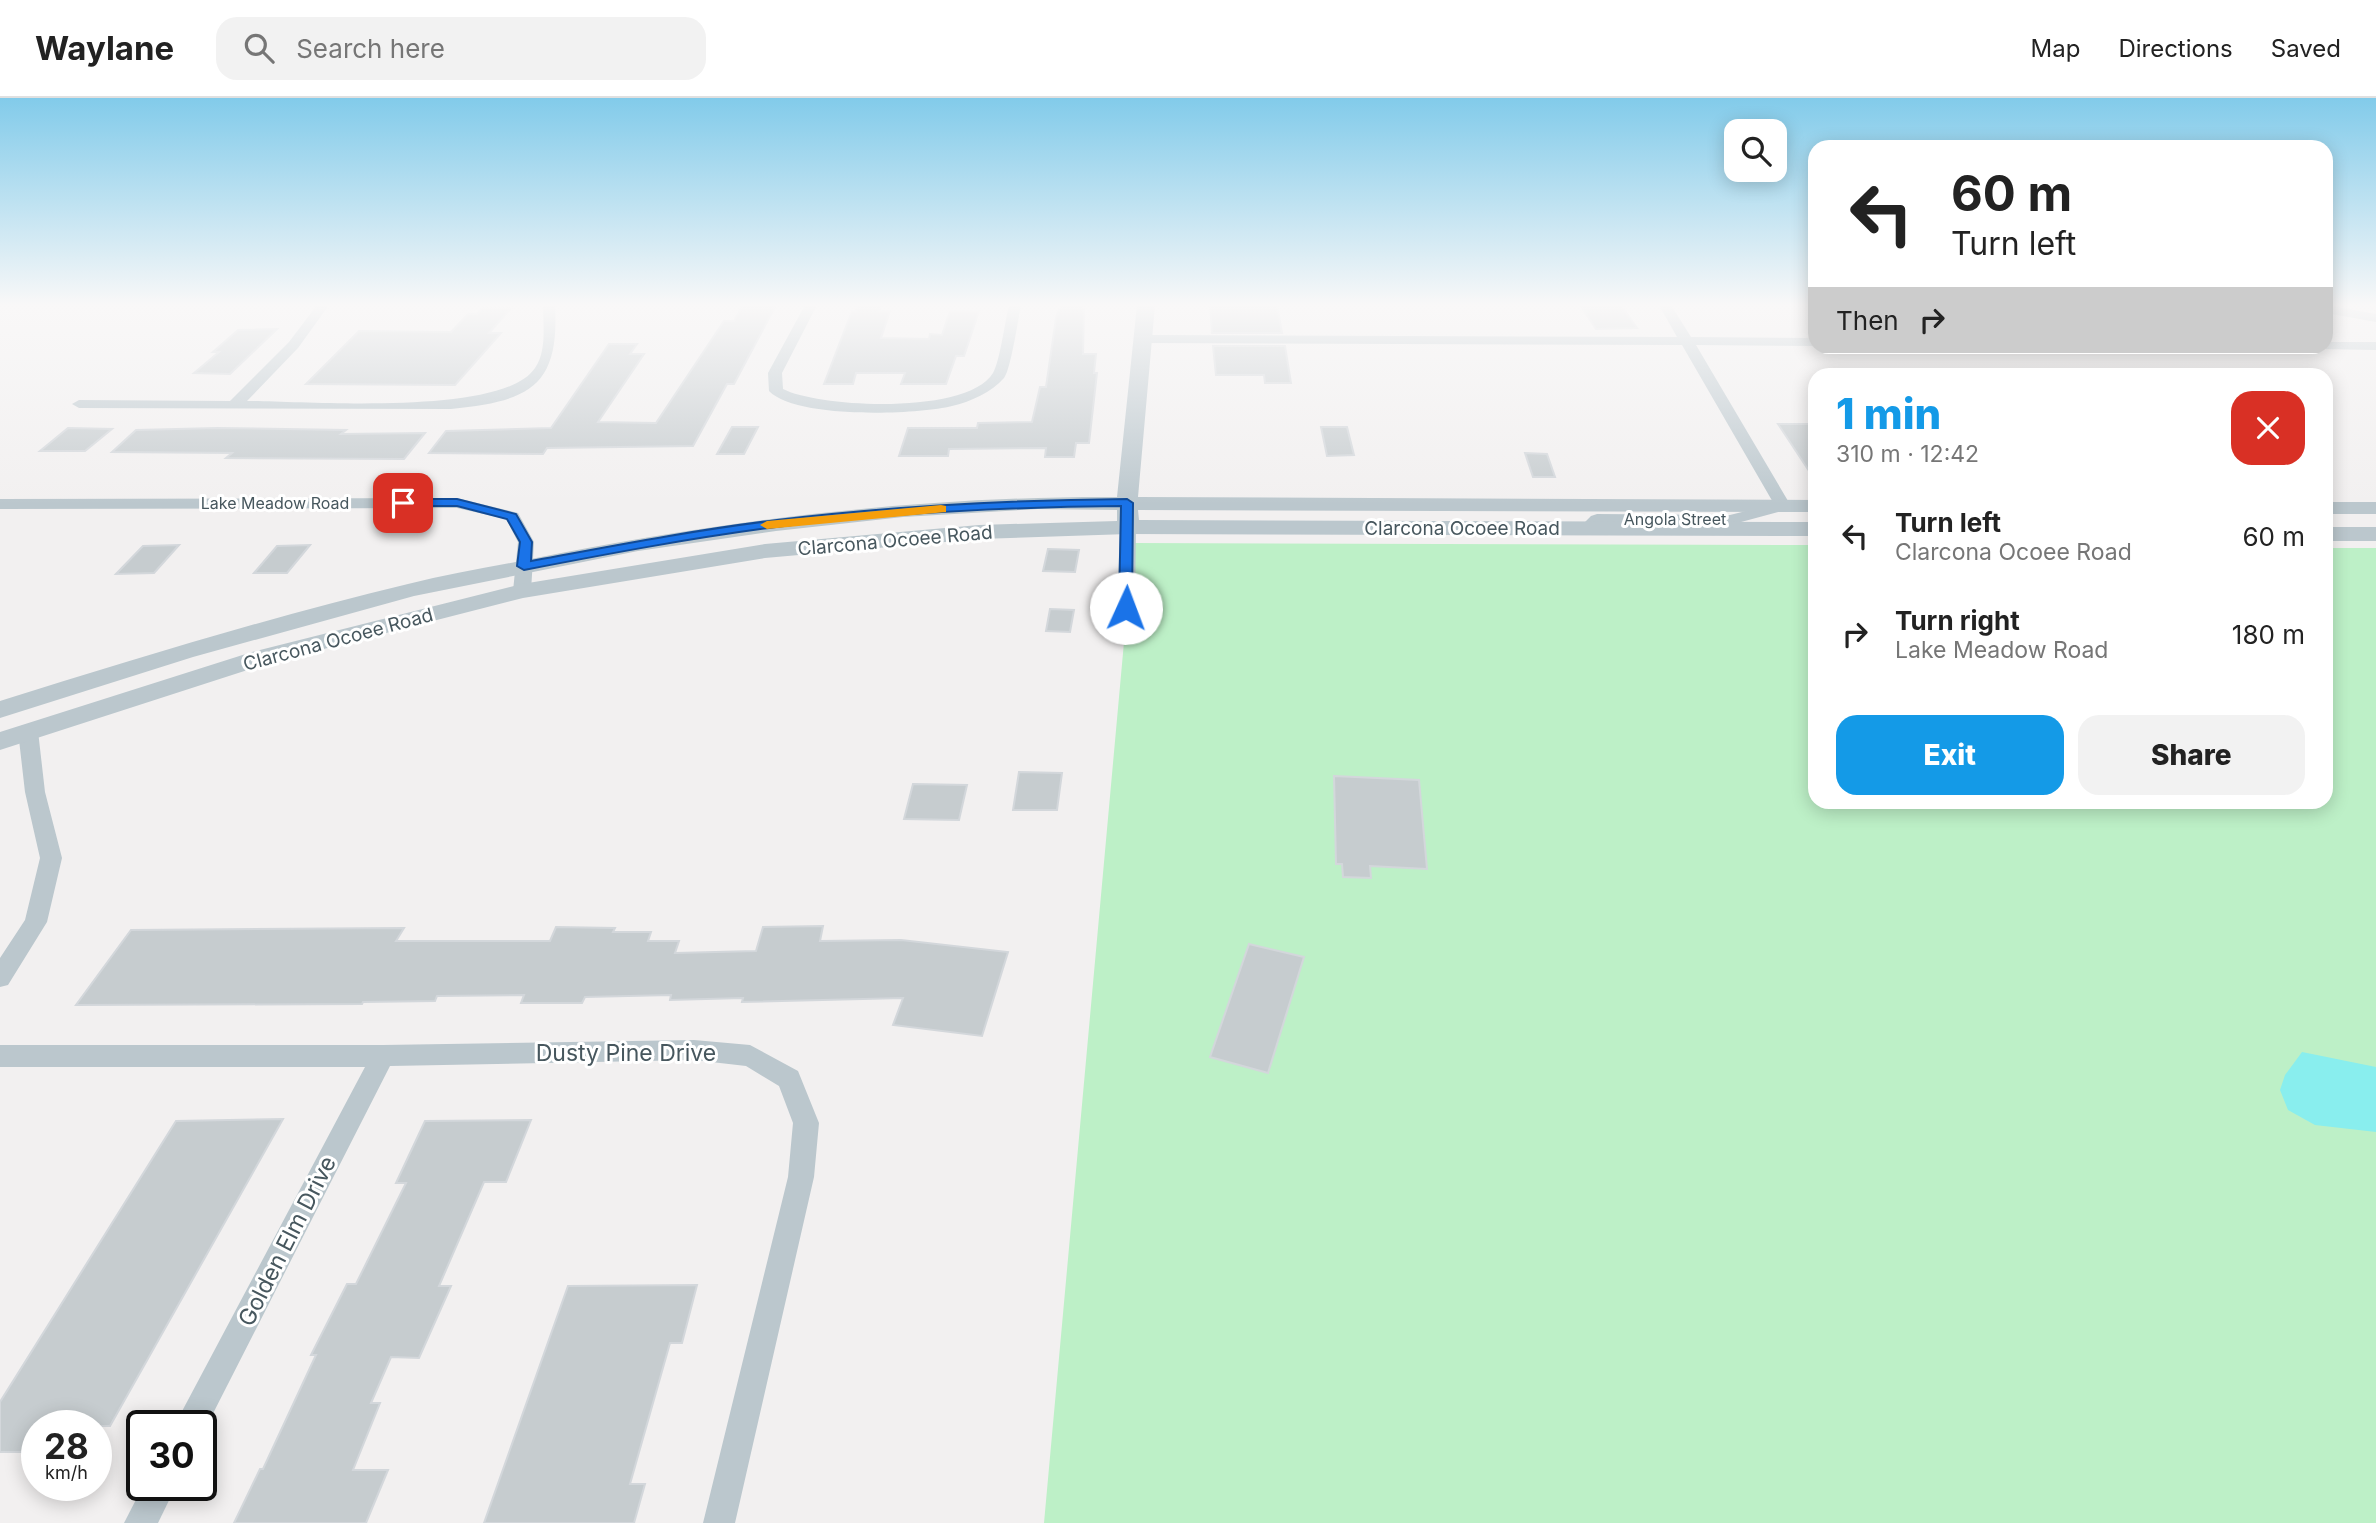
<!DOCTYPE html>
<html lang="en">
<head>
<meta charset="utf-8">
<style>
  :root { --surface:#fff; --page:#f2f2f2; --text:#222; --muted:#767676; --line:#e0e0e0; --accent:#149ae7 }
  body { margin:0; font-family:Inter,sans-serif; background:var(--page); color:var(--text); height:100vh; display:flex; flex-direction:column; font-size:26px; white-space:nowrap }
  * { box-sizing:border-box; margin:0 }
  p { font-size:23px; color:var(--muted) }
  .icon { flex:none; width:38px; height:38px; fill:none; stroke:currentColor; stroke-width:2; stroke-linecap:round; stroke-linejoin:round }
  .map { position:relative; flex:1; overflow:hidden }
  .drawer { position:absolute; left:1808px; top:270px; width:525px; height:441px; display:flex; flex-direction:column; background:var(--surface); border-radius:21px; box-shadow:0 4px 18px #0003 }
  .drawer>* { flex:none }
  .hud { position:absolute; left:1808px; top:42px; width:525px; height:214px; border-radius:21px; box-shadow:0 4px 18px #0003; background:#fff; color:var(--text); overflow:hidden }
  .controls { position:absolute; left:1724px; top:21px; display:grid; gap:14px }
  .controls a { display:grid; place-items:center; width:63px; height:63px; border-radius:14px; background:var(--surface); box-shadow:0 4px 18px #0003; font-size:35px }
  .speed { position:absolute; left:21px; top:1312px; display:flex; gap:14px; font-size:35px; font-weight:700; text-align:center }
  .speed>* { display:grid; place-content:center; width:91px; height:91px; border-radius:50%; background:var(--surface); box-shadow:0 4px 18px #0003; line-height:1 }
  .speed small { font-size:18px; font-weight:400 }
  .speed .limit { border:4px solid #111; border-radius:10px; background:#fff; color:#111 }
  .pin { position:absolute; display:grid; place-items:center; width:60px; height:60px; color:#fff; margin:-30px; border-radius:14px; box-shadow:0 4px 10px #0006 }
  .me { position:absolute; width:77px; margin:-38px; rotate:2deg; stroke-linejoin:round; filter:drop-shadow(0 0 5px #0008) }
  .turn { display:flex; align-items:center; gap:24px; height:147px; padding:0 28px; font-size:32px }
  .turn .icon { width:91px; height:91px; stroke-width:2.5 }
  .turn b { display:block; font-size:49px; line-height:60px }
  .then { display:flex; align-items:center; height:66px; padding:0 28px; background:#0003; gap:14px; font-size:26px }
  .round { display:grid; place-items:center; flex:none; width:74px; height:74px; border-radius:21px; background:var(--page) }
  .summary { display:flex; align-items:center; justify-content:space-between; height:119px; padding:0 28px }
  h1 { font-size:42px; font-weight:800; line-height:52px; color:var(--accent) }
  .button { display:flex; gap:14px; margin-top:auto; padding:14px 28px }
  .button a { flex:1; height:80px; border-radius:21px; background:var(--accent); color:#fff; font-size:28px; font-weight:800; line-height:80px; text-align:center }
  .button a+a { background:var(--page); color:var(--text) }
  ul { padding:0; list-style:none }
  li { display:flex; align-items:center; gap:21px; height:98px; padding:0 28px }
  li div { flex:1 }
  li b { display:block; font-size:26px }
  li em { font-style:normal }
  header { display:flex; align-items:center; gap:42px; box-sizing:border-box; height:98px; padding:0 35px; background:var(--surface); border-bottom:2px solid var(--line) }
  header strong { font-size:33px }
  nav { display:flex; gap:38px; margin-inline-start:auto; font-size:24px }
  .search { width:490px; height:63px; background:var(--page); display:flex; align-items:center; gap:18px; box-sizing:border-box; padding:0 24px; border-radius:21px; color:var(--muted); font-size:26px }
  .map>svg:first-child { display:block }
  .green { fill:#bdf0c7 }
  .water { fill:#89eeee }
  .building { fill:#c6cccf; stroke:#d3d7db; stroke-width:2 }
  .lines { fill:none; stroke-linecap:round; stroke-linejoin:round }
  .minor { fill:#bbc7cd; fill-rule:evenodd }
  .tertiary { fill:#bbc7cd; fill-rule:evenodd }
  .route { fill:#1a73e8; stroke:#114b97; stroke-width:2 }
  .slow { fill:#f59e0b }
  .labels { text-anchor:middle; stroke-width:6; stroke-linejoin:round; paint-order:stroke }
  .far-street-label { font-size:16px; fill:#47575e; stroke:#fff }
  .street-label { font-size:19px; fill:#47575e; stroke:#fff }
  .near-street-label { font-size:23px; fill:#47575e; stroke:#fff }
</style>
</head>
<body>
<header>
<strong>Waylane</strong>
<div class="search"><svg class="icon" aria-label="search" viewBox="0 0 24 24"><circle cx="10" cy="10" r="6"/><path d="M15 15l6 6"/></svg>Search here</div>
<nav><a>Map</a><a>Directions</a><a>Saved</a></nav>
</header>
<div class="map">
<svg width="2376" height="1425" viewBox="0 0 2376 1425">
  <rect width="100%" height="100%" fill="#f2f0f0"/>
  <polygon class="green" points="1133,445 1815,447 1815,704 2326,704 2326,450 2376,450 2376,1425 1044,1425"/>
  <polygon class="water" points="2302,954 2376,969 2376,1034 2315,1027 2288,1012 2280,992 2285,977"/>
  <g class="building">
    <polygon points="743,207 776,207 734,286 727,286 693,348 547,350 543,356 429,355 446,333 551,330 609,246 637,246 630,256 644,256 598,324 656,325 724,223 734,223"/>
    <polygon points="858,207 882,207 879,213 890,213 881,240 929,241 930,236 942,237 950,213 979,213 964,258 956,258 946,286 901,286 905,275 856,275 853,286 824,286 852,213 855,213"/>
    <polygon points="1061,207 1084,207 1083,256 1096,256 1094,275 1097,275 1089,345 1076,345 1074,359 1045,359 1046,350 949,351 948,358 899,358 908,330 977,330 978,325 1032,324 1040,289 1046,289 1056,220"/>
    <polygon points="1210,207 1277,207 1282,235 1212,235"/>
    <polygon points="1580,207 1621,207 1637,230 1596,231"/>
    <polygon points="483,210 511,210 489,235 501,235 455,287 306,286 359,233 451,234 468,216 477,216"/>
    <polygon points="277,231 230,276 194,275 219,254 213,254 238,232"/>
    <polygon points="1213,248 1285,248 1291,285 1265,285 1264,277 1216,277"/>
    <polygon points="1778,326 1815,326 1815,382"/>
    <polygon points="732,329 758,329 744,356 717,356"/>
    <polygon points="1321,329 1347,329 1354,357 1327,358"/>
    <polygon points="68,330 112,331 85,353 40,353"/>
    <polygon points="217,330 346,332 341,336 425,335 404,361 226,360 232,355 112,354 136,332"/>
    <polygon points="1525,355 1547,356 1555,379 1533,379"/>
    <polygon points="179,447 154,475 116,476 143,448"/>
    <polygon points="310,447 287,475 254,475 277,448"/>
    <polygon points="1048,451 1079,452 1075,474 1043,473"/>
    <polygon points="1050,511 1074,512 1070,534 1046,533"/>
    <polygon points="1019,674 1062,675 1057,712 1013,712"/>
    <polygon points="1334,678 1419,682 1427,771 1370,768 1371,780 1343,779 1342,766 1336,766"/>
    <polygon points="913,686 967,687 959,722 904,721"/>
    <polygon points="823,828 820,843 901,842 1008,854 982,938 893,927 903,900 742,904 743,900 670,902 671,897 585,899 582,905 521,905 524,897 437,898 435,903 363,904 362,906 76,907 131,832 404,830 396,843 550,843 556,829 615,830 613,834 651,834 648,843 679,843 675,855 756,853 763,829"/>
    <polygon points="1249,846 1304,859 1268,975 1210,959"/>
    <polygon points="283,1021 110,1328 37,1328 37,1354 0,1354 0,1304 176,1023"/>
    <polygon points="531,1022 506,1084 484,1084 439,1188 451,1188 419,1260 391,1259 371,1305 380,1305 353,1372 388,1372 366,1425 234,1425 260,1371 263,1371 316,1257 311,1257 347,1186 356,1186 406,1085 396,1085 425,1023"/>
    <polygon points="697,1187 682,1245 670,1245 630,1386 645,1386 634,1425 484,1425 568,1188"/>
  </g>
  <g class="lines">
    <g class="minor">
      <path d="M317 207H329L298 250 247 303C304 303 503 319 535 270 547 253 543 226 543 207H555C560 291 527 303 451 311L79 310 72 306 79 302 230 303 289 244Z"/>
      <path d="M805 207H817L782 275 783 291C820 310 968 317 993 275 1000 263 1005 223 1009 207H1021C1018 221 1011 271 1004 280 992 294 970 304 952 308 915 317 796 321 769 293L768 275Z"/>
      <polygon points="1659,207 1671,207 1691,239 1815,240 1815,248 1696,247 1791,408 1789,411 1730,427 1601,426 1587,435 1579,430 1591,418 1597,416 1730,417 1774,406 1682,247 1143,245 1136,241 1143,237 1677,239"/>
      <polygon points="2326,207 2376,216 2376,224 2326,215"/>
      <polygon points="2326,244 2376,244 2376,252 2321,251 2320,248 2326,248"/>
      <polygon points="457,400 518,415 534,444 531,493 528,497 522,498 513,493 518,444 506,421 457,410 0,411 0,401"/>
      <polygon points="1128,424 1136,429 1135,510 1126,515 1117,510 1120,429"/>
      <polygon points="28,626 35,628 38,633 45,694 62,760 47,824 8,887 0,889 0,860 25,822 40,760 25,694 18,633 21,628"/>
      <polygon points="694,942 750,947 798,973 819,1025 814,1079 735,1425 703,1425 788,1079 793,1025 779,988 746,968 694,962 390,968 201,1339 201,1328 176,1328 180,1317 365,969 0,969 0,947 383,947"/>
      <polygon points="143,1388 176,1388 158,1425 124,1425"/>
    </g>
    <g class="tertiary">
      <path d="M1137 207H1155L1138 399 1815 402V414L1138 412 1139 422 1815 424V438L1128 436 979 441 765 460 523 500 269 565 0 652V634L252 554 522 486 765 446 979 427 1117 423V412L1038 411 903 419 776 433 638 453 414 498 193 559 0 620V603C135 561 270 519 408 486 448 476 490 469 531 461 724 422 920 398 1117 399Z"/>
      <rect x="2326" y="404" width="50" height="12"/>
      <rect x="2326" y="429" width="50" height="14"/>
    </g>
  </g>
  <linearGradient id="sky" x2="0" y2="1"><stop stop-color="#82cbea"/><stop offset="0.51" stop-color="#f9f8f8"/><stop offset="1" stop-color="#f9f8f8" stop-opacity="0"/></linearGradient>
  <rect width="2376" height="406" fill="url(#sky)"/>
  <path class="route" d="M403 401H457L516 416 532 444 531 463C612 448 694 432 777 422 893 408 1010 402 1127 401L1133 405 1132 510 1126 514 1119 510 1121 408C1006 409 890 415 776 429 691 440 607 456 524 472L517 468 520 444 507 421 457 408H399V402Z"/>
  <polygon class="slow" points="941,407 946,408 946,414 767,431 760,427 767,423"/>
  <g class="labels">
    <g class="far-street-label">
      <text x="275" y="411">Lake Meadow Road</text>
      <text x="1675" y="427">Angola Street</text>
    </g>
    <g class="street-label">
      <text x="1462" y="437">Clarcona Ocoee Road</text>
      <text transform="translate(895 442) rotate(-5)" y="7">Clarcona Ocoee Road</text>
      <text transform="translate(338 541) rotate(-15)" y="7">Clarcona Ocoee Road</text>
    </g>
    <g class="near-street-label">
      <text x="626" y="963">Dusty Pine Drive</text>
      <text transform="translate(287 1143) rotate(-63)" y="8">Golden Elm Drive</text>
    </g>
  </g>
</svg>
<div class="controls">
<a><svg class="icon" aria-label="search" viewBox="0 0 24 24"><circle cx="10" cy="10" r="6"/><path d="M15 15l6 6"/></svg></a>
</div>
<div class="speed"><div>28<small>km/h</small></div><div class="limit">30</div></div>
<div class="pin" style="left:403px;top:405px;background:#d93025"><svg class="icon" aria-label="arrive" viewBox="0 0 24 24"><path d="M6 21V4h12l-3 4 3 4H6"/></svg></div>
<svg class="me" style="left:1126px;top:510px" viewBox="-20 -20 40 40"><circle r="19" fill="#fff"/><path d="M0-13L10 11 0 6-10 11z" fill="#1a73e8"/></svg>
<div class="hud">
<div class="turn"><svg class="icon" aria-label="left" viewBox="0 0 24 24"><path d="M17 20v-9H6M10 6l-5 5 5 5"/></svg><div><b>60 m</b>Turn left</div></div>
<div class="then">Then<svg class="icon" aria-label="right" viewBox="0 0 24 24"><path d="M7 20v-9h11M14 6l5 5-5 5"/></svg></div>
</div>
<section class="drawer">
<div class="summary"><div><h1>1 min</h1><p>310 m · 12:42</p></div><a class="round" style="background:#d93025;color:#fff"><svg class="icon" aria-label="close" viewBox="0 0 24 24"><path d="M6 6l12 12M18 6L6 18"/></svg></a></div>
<ul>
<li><svg class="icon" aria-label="left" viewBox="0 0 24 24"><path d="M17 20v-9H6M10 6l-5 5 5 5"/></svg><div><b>Turn left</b><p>Clarcona Ocoee Road</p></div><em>60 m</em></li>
<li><svg class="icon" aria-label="right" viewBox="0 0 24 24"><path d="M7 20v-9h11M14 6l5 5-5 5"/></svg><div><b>Turn right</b><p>Lake Meadow Road</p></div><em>180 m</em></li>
</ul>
<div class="button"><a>Exit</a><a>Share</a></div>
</section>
</div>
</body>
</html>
